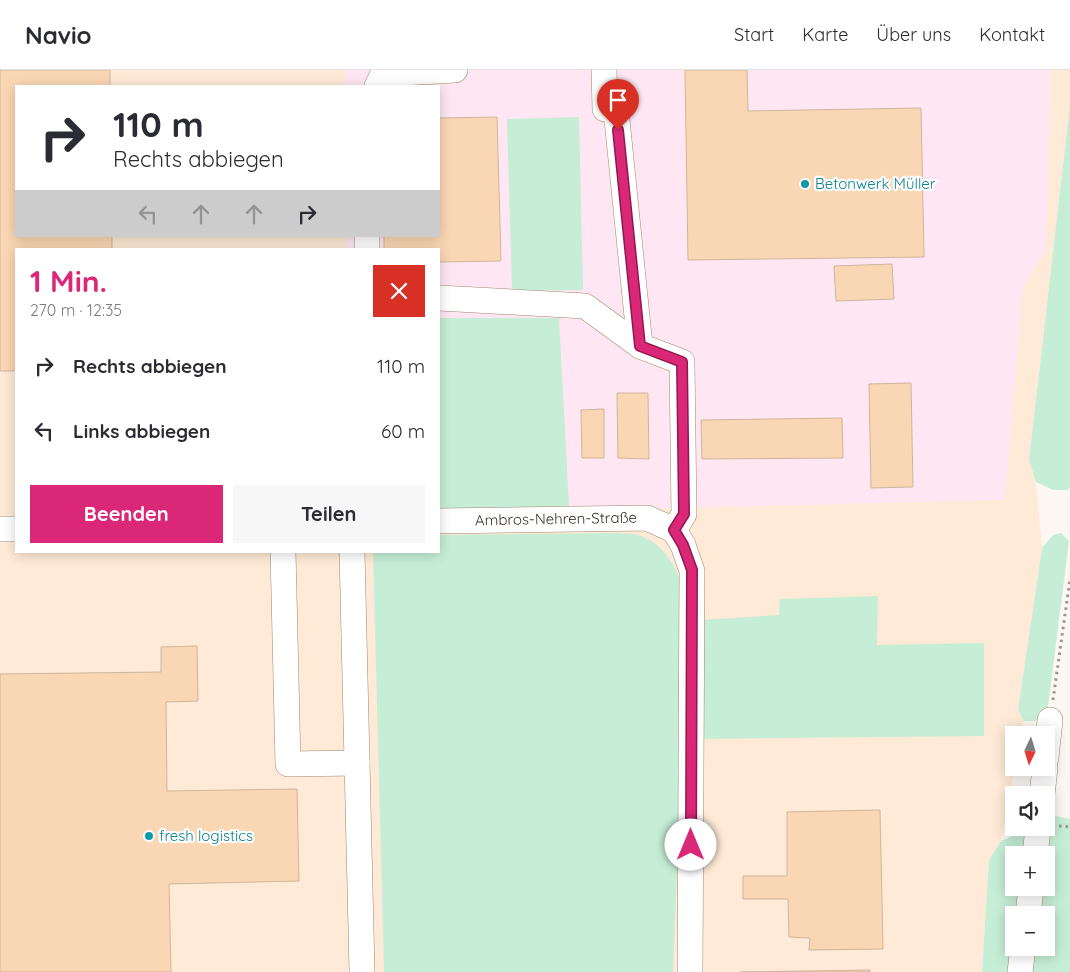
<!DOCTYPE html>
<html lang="de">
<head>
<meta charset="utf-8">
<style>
  :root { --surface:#fff; --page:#f7f7f7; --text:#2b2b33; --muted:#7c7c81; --line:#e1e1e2; --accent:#db2777 }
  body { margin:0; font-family:Quicksand,sans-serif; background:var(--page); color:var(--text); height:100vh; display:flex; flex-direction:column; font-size:19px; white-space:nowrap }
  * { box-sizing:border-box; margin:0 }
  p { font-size:16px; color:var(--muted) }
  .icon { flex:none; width:28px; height:28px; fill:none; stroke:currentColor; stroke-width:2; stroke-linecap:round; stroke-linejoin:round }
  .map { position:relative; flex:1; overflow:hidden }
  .sheet { position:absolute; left:15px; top:178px; width:425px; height:305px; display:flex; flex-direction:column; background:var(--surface); border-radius:0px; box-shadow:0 2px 12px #0003 }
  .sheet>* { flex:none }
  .hud { position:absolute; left:15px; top:15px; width:425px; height:152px; border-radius:0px; box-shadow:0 2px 12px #0003; background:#fff; color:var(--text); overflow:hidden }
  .needle { width:32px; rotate:184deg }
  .fabs { position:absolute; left:1005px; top:656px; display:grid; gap:10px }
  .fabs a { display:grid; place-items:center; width:50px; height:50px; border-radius:0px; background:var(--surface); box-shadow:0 2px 12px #0003; font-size:25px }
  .pin { position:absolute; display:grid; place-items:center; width:42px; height:42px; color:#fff; margin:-51px -21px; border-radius:50% 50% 50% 0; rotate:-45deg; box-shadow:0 0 5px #0007 }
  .pin .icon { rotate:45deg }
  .me { position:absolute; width:55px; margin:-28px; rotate:0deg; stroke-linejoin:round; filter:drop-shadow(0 0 4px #0008) }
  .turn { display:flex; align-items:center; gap:18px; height:105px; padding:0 15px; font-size:22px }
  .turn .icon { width:65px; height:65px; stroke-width:2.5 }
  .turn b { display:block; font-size:35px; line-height:42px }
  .lanes { display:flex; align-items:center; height:48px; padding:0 15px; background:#0003; justify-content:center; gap:25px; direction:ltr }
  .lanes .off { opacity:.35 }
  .round { display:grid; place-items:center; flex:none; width:52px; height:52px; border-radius:0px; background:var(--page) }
  .summary { display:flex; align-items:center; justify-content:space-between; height:85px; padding:0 15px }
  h1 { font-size:30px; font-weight:700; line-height:38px; color:var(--accent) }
  .action { display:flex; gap:10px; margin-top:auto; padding:10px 15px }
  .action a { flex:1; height:58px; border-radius:0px; background:var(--accent); color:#fff; font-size:20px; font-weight:700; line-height:58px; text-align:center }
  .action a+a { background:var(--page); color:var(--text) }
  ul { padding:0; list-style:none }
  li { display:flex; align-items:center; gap:15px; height:65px; padding:0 15px }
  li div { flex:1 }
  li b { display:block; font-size:19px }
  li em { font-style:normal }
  header { display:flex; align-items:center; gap:30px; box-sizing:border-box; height:70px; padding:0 25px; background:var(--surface); border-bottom:1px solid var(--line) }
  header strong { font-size:24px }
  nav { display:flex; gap:28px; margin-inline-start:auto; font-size:18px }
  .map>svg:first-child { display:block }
  .built { fill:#feead6; fill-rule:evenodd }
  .industrial { fill:#fee7f2 }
  .green { fill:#c6eed6; fill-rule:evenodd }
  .building { fill:#fad7b4; stroke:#cfb59b }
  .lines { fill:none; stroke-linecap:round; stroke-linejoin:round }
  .minor-casing { stroke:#a0876e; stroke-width:26 }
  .path { stroke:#9e968e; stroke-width:3; stroke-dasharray:2.5 4; stroke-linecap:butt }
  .minor { stroke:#fff; stroke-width:25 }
  .route-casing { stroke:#8e194d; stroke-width:12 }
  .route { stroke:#db2777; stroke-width:9 }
  .culture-dot { fill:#0f9aa8; stroke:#fff; stroke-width:2 }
  .labels { text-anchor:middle; stroke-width:4.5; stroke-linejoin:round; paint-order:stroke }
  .culture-label { font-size:15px; fill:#0d838f; stroke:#fff; text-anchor:start }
  .street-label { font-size:15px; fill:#3e3329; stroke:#fff }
</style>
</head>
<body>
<header>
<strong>Navio</strong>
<nav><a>Start</a><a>Karte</a><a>Über uns</a><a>Kontakt</a></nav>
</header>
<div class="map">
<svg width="1070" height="902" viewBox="0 0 1070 902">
  <rect width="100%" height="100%" fill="#fdf7f2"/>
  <path class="built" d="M0 0H1070V35L1029 390 1036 412 1042 478 1018 640 1024 651 1021 665H1014L1015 698 1001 771 989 790 982 902H0ZM16 16H439V166H16ZM16 179H439V481H16Z"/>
  <polygon class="industrial" points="345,0 1051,0 1046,180 1023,218 1005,430 439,444 439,179 346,179 346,166 439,166 439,16 345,16"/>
  <g class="green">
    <polygon points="1070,35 1070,417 1068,420 1053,420 1036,412 1029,390"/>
    <polygon points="579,47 583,220 512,221 507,49"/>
    <polygon points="439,248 559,248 569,436 439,440"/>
    <path d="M617 463C624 464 632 463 638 465 659 471 671 488 679 507L678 775 673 902H384L373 481H439V465Z"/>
    <polygon points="1061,463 1069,471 1047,645 1035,651 1024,651 1018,640 1042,478 1053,465"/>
    <polygon points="878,526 877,575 984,573 984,666 703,669 703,550 779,545 780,529"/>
    <path d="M1046 744 1070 749V902H982L989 790 1001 771 1020 763 1025 758H1046ZM1014 785H1046V818H1014ZM1014 845H1046V878H1014Z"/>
  </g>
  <g class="building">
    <polygon points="0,0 110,0 110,16 16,16 16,166 112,166 112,179 16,179 16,301 0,301"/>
    <polygon points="685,0 747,0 748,41 921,38 924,187 688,190"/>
    <polygon points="497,47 501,191 439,192 439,179 384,179 384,166 439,166 439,48"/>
    <polygon points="892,194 894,229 836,231 834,196"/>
    <polygon points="911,313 913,417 871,418 869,314"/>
    <polygon points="617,323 648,323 649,389 618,388"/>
    <polygon points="604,339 604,388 582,388 581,340"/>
    <polygon points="842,348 843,388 702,389 701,350"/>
    <polygon points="197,576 198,631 166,632 167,721 297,719 299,811 169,814 171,902 0,902 0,604 161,602 161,577"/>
    <polygon points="880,740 883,879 809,880 810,868 789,867 788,829 743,829 743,806 787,806 787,742"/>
    <polygon points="870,900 870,902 740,902"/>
  </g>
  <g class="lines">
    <defs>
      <g id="minor">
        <polyline points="604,0 605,39 616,40 640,276"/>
        <polyline points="377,16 383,4 455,0"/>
        <polyline points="367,166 367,179"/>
        <polyline points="439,228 585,236 640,276 682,292 684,444 674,460"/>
        <polyline points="439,451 647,448 674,460 683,475 692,501 690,902"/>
        <polyline points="0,459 16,459"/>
        <polyline points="283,481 288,694 357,693"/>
        <polyline points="352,481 362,902"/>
        <polyline points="1046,688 1050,650"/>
        <polyline points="1042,725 1045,698"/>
        <polyline points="1035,785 1038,758"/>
        <polyline points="1028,845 1031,818"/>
        <polyline points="1020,902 1023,878"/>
      </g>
    </defs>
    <use href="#minor" class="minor-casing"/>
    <g class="path">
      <polyline points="1053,630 1070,509"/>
      <polyline points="1059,756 1070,757"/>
    </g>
    <use href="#minor" class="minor"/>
  </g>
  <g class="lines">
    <defs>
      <polyline id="route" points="618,60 640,276 682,292 684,444 674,460 683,475 692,500 691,775"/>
    </defs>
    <use href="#route" class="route-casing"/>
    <use href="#route" class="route"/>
  </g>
  <g class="culture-dot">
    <circle cx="805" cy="114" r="5"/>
    <circle cx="149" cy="766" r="5"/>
  </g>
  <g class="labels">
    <g class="culture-label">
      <text x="815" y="119">Betonwerk Müller</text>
      <text x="159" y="771">fresh logistics</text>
    </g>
    <g class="street-label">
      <text transform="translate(556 449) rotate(-1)" y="5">Ambros-Nehren-Straße</text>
    </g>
  </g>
</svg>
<div class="fabs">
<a><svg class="needle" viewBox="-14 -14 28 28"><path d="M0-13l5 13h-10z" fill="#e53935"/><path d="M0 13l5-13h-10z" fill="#7c7c81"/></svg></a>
<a><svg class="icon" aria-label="sound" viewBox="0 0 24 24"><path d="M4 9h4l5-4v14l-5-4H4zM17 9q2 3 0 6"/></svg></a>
<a>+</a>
<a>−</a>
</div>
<div class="pin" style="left:618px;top:60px;background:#d93025"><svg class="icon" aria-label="arrive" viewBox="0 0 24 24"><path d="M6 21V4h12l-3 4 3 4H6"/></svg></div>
<svg class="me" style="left:691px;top:775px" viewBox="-20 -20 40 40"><circle r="19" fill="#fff"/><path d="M0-13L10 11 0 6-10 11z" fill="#db2777"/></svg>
<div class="hud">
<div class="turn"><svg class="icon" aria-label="right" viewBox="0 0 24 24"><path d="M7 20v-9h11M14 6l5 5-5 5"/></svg><div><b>110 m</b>Rechts abbiegen</div></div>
<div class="lanes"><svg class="icon off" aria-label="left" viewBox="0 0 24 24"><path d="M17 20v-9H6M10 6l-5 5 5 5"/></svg><svg class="icon off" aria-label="ahead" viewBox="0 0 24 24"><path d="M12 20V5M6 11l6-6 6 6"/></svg><svg class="icon off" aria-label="ahead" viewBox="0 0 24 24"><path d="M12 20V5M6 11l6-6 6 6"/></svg><svg class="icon" aria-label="right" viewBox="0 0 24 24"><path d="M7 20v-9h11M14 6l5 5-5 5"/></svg></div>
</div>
<section class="sheet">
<div class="summary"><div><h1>1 Min.</h1><p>270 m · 12:35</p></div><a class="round" style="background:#d93025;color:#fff"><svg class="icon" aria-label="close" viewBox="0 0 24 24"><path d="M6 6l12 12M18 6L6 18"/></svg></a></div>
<ul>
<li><svg class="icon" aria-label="right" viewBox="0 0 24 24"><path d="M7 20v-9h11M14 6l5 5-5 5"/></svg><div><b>Rechts abbiegen</b></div><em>110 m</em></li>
<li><svg class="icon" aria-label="left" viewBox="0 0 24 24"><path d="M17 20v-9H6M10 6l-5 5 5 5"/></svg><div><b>Links abbiegen</b></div><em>60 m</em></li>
</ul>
<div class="action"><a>Beenden</a><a>Teilen</a></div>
</section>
</div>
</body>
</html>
